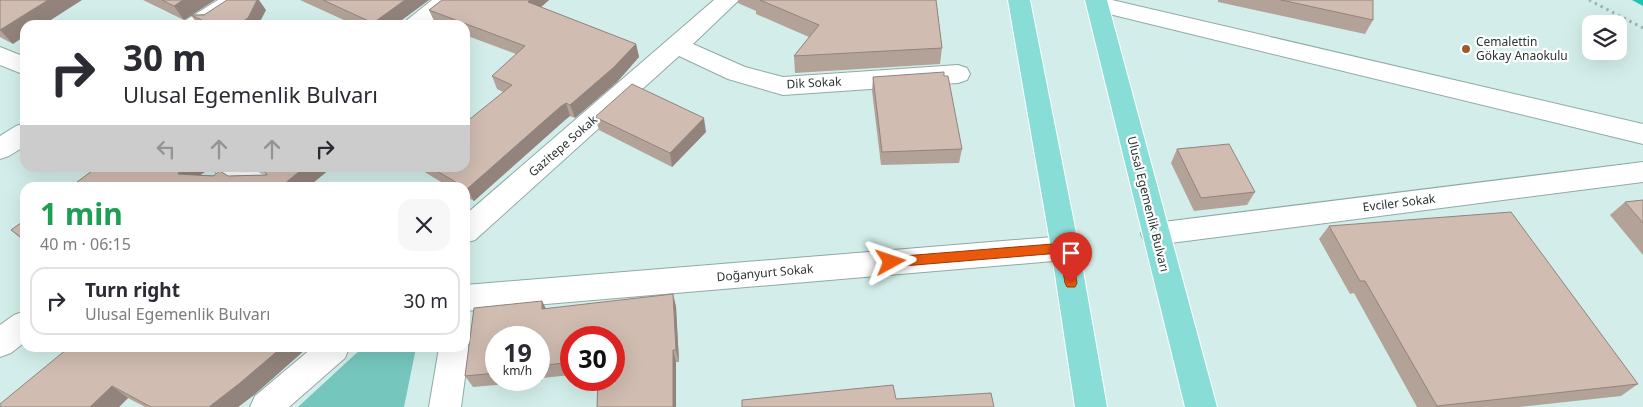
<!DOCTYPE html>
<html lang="en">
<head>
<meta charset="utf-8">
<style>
  :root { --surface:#fff; --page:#f7f7f7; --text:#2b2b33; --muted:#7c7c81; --line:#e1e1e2 }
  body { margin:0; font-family:"Noto Sans",sans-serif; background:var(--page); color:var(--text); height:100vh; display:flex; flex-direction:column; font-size:19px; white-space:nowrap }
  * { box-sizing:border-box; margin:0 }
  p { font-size:16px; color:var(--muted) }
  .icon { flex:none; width:28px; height:28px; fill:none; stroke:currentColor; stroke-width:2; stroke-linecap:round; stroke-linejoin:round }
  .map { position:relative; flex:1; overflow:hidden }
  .panel { position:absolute; left:20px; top:182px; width:450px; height:170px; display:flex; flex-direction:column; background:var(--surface); border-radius:15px; box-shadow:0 5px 20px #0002 }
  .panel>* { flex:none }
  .hud { position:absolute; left:20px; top:20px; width:450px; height:152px; border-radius:15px; box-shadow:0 5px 20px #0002; background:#fff; color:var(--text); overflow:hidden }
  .buttons { position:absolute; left:1582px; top:15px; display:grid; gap:10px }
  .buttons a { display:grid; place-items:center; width:45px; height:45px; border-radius:10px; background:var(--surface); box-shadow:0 5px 20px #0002; font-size:25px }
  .speed { position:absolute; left:485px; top:326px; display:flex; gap:10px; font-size:25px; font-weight:700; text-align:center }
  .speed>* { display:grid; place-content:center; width:65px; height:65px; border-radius:50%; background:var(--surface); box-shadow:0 5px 20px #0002; line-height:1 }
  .speed small { font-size:12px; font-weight:400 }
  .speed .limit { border:8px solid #d22; background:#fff; color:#111 }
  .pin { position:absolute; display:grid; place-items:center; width:42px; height:42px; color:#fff; margin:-51px -21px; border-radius:50% 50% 50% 0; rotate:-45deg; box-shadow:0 0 5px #0007 }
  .pin .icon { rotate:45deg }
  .me { position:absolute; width:55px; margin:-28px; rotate:85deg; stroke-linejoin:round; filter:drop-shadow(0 0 4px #0008) }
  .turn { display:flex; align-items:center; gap:18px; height:105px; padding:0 20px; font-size:22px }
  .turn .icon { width:65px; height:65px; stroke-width:2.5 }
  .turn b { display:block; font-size:35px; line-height:42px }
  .lanes { display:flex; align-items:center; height:48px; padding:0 20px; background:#0003; justify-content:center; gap:25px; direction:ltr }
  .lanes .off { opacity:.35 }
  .round { display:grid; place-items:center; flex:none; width:52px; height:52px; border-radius:15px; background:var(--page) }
  .overview { display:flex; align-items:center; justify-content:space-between; height:85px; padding:0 20px }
  h1 { font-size:30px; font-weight:700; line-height:38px; color:#1e9e55 }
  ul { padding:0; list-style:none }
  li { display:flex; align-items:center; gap:15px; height:68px; margin:0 10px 8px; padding:0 10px; border:2px solid var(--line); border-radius:15px }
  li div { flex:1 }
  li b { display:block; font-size:19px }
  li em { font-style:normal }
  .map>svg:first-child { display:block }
  .green { fill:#75c7be }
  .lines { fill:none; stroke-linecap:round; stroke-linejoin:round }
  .stream { fill:#21c2b5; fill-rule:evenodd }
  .minor-casing { stroke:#90a9a5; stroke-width:2 }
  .primary-casing { stroke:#fff; stroke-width:2 }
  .path { stroke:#9eb4b1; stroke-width:3; stroke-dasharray:2.5 4; stroke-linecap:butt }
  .minor { fill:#fff; fill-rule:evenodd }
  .primary { fill:#88ded6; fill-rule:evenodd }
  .wall { fill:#b3a298; fill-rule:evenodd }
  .shaded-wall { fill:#92847c }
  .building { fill:#d0bcb1; stroke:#92847c }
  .route { fill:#ea580c; stroke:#983908 }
  .poi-dot { fill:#9e592d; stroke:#fff; stroke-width:2 }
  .labels { text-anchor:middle; stroke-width:4.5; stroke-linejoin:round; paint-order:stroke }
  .poi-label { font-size:12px; fill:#2a3433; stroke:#fff; text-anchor:start }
  .street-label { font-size:12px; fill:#2a3433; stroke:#fff }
</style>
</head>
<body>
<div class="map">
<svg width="1643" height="407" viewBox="0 0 1643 407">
  <rect width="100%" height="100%" fill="#d3eeea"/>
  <polygon class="green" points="362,348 416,348 404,407 298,407"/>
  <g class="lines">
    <polygon class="stream" points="1632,0 1643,0 1643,6"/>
    <defs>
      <g id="minor">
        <polygon points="218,0 245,0 242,5 211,25 182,25 186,20"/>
        <polygon points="432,0 458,0 455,5 430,25 403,25 407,20"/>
        <polygon points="714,0 739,0 693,44 745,67 783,77 958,65 967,68 970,74 967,80 958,83 783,95 728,79 679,56 475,240 465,243 465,215"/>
        <polygon points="1088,0 1112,0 1643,124 1643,144 1097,11 1089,9 1086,4"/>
        <polygon points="0,47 25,57 25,75 0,65"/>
        <polygon points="25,123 25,146 9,156 0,159 0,136 16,126"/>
        <polygon points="1643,162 1643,182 1155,245 1145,242 1141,234 1145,226 1155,223"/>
        <path d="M213 168C233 165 265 166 276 188 254 188 225 191 213 168Z"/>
        <polygon points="1065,236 1075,240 1079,248 1075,256 1065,260 465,311 465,285"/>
        <polygon points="25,311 25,342 11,353 0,357 0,325 14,315"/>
        <polygon points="465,338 469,348 461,407 429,407 439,348 465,348"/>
        <polygon points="312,348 349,348 345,358 289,407 250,407 255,396"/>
      </g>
      <g id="primary">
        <polygon points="1008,0 1030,0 1079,248 1107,407 1075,407 1051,248"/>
        <polygon points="1085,0 1107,0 1217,407 1185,407"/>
      </g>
    </defs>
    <use href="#minor" class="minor-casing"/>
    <use href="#primary" class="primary-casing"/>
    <polyline class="path" points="1589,0 1643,28"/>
    <use href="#minor" class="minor"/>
    <use href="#primary" class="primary"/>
  </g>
  <g class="wall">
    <polygon points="0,0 13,44 0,37"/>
    <polygon points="143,0 215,0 191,15 266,10 258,25 198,25 191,15 184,20"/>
    <polygon points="300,0 429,0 395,25 355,25"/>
    <polygon points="442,0 549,0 541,7 636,44 639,57 617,82 575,118 570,116 565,120 474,201 465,196 465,188 451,188 418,168 465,168 503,92 497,89 492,76 516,54 465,35 465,25 440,25 435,23 429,10"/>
    <polygon points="738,0 936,0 942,48 940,64 795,73 794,56 809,37 756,14 756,11 738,3"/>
    <polygon points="1218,0 1373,0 1373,20 1365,34 1218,2"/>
    <polygon points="944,76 962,149 959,163 881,165 872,91 873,77"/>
    <polygon points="595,117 706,132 672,167 599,130"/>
    <polygon points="1177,149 1255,192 1247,205 1194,211 1171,163"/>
    <polygon points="96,168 211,168 200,175 228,176 267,175 265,173 247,168 331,168 307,188 69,188"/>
    <polygon points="1643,200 1643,255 1610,215 1625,202"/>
    <polygon points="25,220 25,242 11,230"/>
    <polygon points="1329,226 1638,384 1621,396 1519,407 1417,407 1354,293 1350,294 1319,239"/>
    <path d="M673 294 676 307 679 362H676V407H597L598 380H614V338H571V375L542 378V381L473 387 465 376 474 308 542 301 546 309ZM496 338H539V380H496Z"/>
    <polygon points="64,348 307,348 254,395 238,407 145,407 128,398 119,407 0,407 67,350"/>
  </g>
  <g class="shaded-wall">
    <polygon points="48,0 82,0 43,25 25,25 25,36 13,44 0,30"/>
    <polygon points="183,0 215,0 184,20 174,6"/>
    <polygon points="257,0 259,0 266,10 258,25 237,25"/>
    <polygon points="405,0 429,0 395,25 375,25 373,23"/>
    <polygon points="530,0 549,0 532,15 528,2"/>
    <polygon points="636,44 639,57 617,82 575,118 570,105"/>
    <polygon points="566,103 570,116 565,120 474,201 467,189 560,107"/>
    <polygon points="704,118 706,132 672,167 670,153"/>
    <polygon points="181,168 211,168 194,179 178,174"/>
    <polygon points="304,168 331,168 307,188 279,188"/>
    <polygon points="673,294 676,307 679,362 676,350"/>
    <polygon points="542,301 548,313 542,309"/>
    <polygon points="281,348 307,348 254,395 238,407 209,407"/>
    <polygon points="673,350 676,362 676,407 673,407"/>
    <polygon points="539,371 542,378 542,381 539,374"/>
    <polygon points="112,386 128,398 119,407 90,407"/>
  </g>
  <g class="building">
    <polygon points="0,0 48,0 0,30"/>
    <polygon points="162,0 183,0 174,6"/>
    <polygon points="227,0 257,0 248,18 237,25 212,25 191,15 204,15"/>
    <polygon points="323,0 405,0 373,23"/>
    <polygon points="442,0 530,0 528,2 636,44 613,68 570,105 566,103 560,107 467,189 432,168 465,168 465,123 512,85 492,76 525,46 429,10"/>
    <polygon points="760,0 936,0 942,48 794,56 819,25"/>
    <polygon points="1281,0 1373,0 1373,20"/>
    <polygon points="944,72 944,76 948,76 962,149 882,152 873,77"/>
    <polygon points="632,84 704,118 670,153 595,117"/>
    <polygon points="1229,144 1255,192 1201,198 1177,149"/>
    <polygon points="96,168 181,168 178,174 213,176 220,171 228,176 267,175 263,168 304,168 279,188 69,188"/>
    <polygon points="1643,200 1643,223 1625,202"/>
    <polygon points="1511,212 1638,384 1437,406 1365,281 1360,281 1329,226"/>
    <polygon points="25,220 25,240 11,230"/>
    <polygon points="673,294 676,350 673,350 673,407 597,407 598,380 614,380 614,338 571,338 571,362 539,366 539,338 496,338 496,373 465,376 474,308 542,301 542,309"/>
    <polygon points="65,348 281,348 240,383 209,407 151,407 112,386 90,407 0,407 0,404 67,349"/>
    <polygon points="893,385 896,399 991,393 994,407 742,407 742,400"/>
  </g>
  <polygon class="route" points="1065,243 1069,245 1071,248 1077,283 1075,287 1067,287 1065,283 1060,253 891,267 887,266 885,262 887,259 891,257"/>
  <circle class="poi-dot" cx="1466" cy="49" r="5"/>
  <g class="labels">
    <g class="poi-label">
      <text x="1476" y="46">Cemalettin<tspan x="1476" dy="14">Gökay Anaokulu</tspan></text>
    </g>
    <g class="street-label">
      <text transform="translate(814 83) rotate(-3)" y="4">Dik Sokak</text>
      <text transform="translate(563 146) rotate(-41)" y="4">Gazitepe Sokak</text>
      <text transform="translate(1399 203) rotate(-7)" y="4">Evciler Sokak</text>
      <text transform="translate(1148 204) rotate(76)" y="4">Ulusal Egemenlik Bulvarı</text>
      <text transform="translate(765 273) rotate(-5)" y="4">Doğanyurt Sokak</text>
    </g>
  </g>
</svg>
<div class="buttons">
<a><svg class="icon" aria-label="layers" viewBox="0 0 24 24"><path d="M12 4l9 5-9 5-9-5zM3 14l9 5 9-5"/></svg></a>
</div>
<div class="speed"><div>19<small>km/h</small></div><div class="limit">30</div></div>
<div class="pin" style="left:1071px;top:283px;background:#d93025"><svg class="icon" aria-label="arrive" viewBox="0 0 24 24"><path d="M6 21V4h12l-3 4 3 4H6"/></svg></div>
<svg class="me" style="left:891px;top:262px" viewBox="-20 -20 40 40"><path d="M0-17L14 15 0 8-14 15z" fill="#ea580c" stroke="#fff" stroke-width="4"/></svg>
<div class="hud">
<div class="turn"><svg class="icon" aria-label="right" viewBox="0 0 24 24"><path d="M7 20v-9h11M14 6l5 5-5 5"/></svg><div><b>30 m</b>Ulusal Egemenlik Bulvarı</div></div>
<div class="lanes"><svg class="icon off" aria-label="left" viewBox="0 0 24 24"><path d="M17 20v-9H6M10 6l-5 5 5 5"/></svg><svg class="icon off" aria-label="ahead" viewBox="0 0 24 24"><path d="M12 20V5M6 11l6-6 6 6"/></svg><svg class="icon off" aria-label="ahead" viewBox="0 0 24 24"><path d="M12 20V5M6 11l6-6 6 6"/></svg><svg class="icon" aria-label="right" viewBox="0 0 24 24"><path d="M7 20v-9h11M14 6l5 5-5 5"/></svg></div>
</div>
<section class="panel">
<div class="overview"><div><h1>1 min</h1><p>40 m · 06:15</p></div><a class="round"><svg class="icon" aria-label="close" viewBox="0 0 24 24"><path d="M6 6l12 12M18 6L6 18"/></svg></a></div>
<ul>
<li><svg class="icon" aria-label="right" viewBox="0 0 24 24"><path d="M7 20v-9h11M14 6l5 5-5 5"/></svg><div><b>Turn right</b><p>Ulusal Egemenlik Bulvarı</p></div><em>30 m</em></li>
</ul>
</section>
</div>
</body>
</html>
